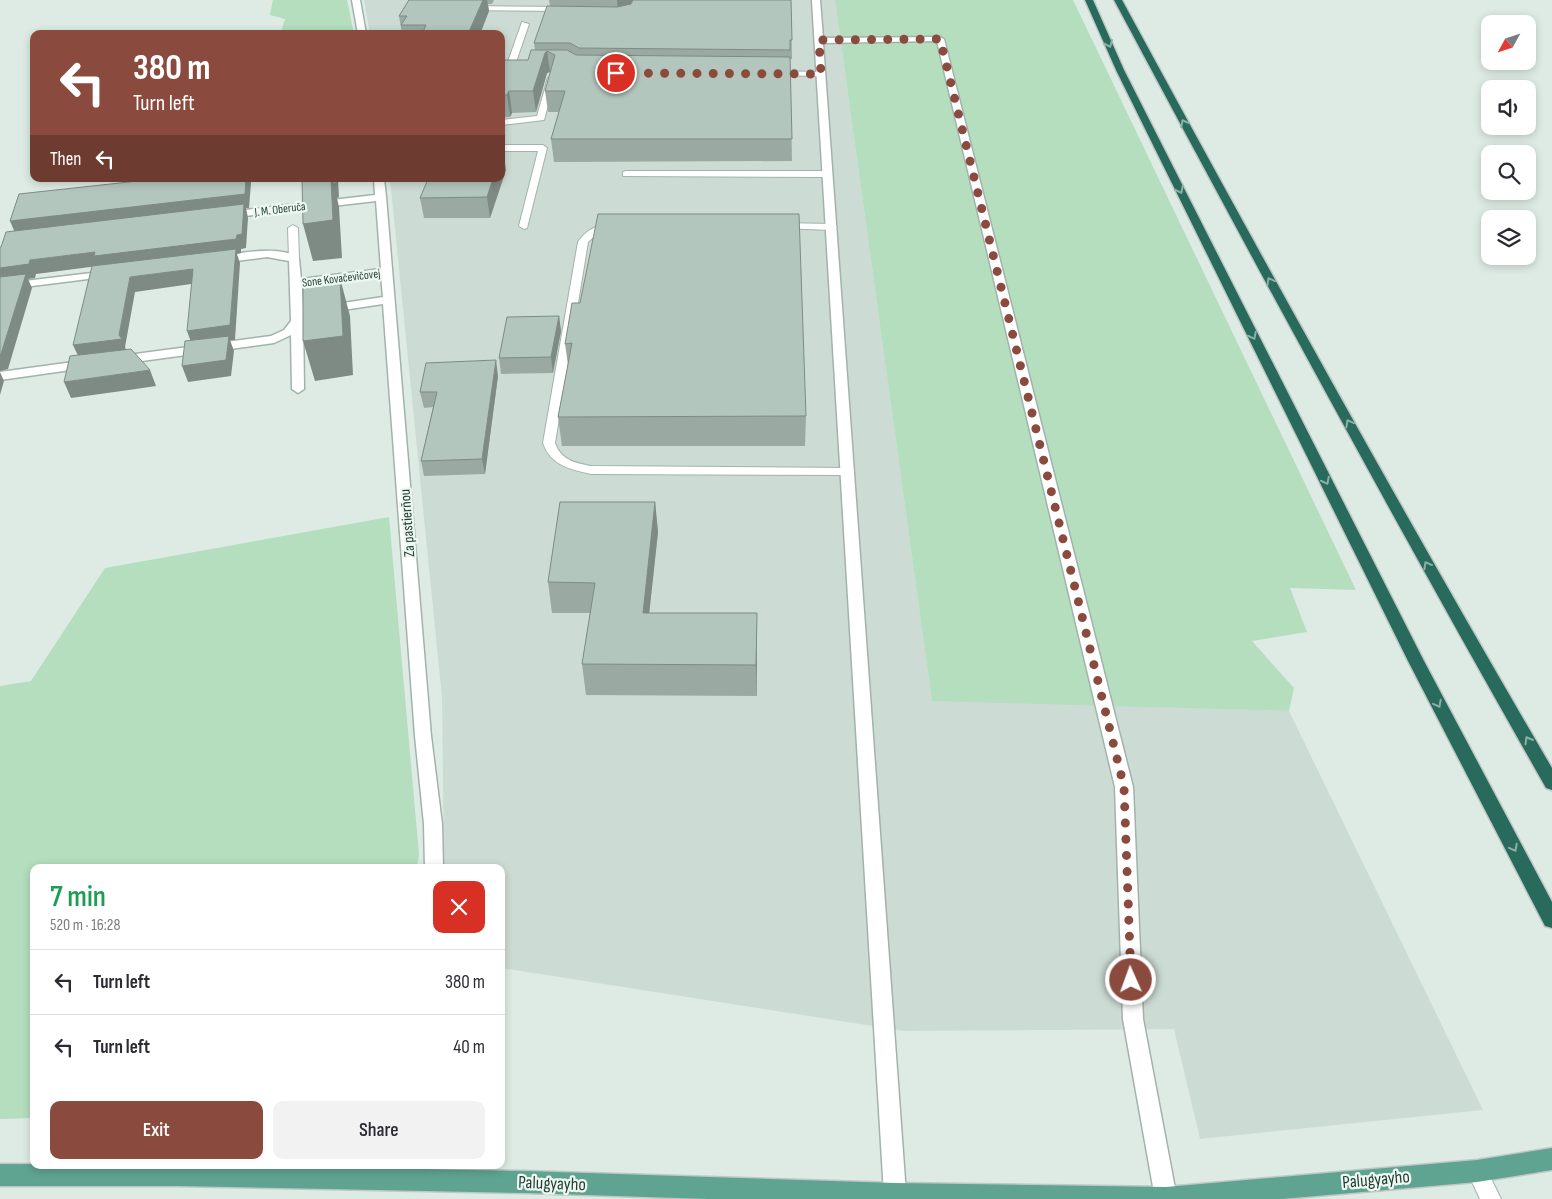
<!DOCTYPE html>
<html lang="en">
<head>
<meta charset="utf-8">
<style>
  :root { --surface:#fff; --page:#f2f2f3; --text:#2b2b33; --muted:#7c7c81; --line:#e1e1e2; --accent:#8a4a3d }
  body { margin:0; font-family:"Sofia Sans Condensed",sans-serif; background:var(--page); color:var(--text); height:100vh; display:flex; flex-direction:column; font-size:19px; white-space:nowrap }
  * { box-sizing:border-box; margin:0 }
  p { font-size:16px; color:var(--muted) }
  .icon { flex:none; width:28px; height:28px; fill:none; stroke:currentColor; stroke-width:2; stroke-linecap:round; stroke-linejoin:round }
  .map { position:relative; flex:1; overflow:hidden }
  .panel { position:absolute; left:30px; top:864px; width:475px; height:305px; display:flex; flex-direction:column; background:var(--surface); border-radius:10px; box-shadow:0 2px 8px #0003 }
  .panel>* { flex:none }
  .hud { position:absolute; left:30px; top:30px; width:475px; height:152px; border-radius:10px; box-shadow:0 2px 8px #0003; background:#8a4a3d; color:#fff; overflow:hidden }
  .needle { width:32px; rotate:230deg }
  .tools { position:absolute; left:1481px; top:15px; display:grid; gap:10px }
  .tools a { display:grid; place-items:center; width:55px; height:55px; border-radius:10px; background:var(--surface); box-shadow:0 2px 8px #0003; font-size:25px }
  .pin { position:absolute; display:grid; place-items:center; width:42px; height:42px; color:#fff; margin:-21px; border:2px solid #fff; border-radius:50%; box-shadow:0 1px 5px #0007 }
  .me { position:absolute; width:55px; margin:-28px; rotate:358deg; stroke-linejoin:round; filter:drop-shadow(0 0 4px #0008) }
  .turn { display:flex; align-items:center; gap:18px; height:105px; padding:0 20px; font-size:22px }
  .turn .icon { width:65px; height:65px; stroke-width:2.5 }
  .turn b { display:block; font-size:35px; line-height:42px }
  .then { display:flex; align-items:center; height:48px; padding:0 20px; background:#0003; gap:10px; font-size:19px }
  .round { display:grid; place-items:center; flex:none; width:52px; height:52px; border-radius:10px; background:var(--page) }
  .head { display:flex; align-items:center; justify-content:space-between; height:85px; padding:0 20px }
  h1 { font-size:30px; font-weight:600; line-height:38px; color:#1e9e55 }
  .cta { display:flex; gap:10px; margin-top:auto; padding:10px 20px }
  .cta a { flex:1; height:58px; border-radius:10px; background:var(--accent); color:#fff; font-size:20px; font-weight:600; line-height:58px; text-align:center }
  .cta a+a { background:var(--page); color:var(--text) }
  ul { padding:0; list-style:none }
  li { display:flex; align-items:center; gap:15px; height:65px; padding:0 20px; border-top:1px solid var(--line) }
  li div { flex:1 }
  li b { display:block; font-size:19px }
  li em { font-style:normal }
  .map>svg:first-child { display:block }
  .built { fill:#ccdbd3 }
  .green { fill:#b4debe }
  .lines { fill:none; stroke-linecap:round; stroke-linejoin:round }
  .service-casing { stroke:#a1b3ac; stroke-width:2 }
  .minor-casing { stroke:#a1b3ac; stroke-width:3 }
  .primary-casing { stroke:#c0c8c6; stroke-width:3 }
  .motorway-casing { stroke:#c0c8c6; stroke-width:3 }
  .service { fill:#fff; fill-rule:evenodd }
  .minor { fill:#fff; fill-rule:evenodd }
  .primary { fill:#5ea490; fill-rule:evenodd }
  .motorway { fill:#286a5b; fill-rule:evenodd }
  .wall { fill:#9aaaa3 }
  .shaded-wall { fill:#7d8b84 }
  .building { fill:#b3c6bd; stroke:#7d8b84 }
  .oneway { stroke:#8bb0a6 }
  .route { stroke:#8a4a3d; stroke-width:9; stroke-dasharray:0 16.2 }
  .labels { text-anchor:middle; stroke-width:4.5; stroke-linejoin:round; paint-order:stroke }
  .far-street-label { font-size:12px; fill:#1e3c33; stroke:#eef7f2 }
  .street-label { font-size:15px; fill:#1e3c33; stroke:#eef7f2 }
  .near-street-label { font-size:18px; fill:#1e3c33; stroke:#eef7f2 }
</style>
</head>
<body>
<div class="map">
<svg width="1552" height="1199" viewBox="0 0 1552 1199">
  <rect width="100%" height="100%" fill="#deebe5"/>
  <polygon class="built" points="364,0 835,0 932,700 1289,711 1483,1110 1200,1139 1174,1029 905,1031 501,968 501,868 444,867 442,697 390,179 501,179 501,34 370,34"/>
  <g class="green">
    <polygon points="273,0 347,0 354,34 285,34 281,32 285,19 270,15"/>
    <polygon points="835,0 1073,0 1356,590 1290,588 1307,632 1252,641 1294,688 1289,711 932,701"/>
    <polygon points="389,517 419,854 417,867 34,868 34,1118 0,1119 0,686 31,681 105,568"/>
  </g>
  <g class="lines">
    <defs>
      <g id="service">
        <polygon points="467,6 564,7 568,9 564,11 470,10 466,8"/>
        <polygon points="522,22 529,24 515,65 526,67 522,69 507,69 506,67"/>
        <polygon points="769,71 821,72 825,74 821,76 772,75 769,75"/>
        <polygon points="548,78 555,80 544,120 501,125 501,120 537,116"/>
        <polygon points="501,145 543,145 547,148 527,228 524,229 519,226 538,151 501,151"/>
        <polygon points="626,171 828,171 832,174 828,177 623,176 623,172"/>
        <path d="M613 223 618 226 616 228 599 232 588 242 555 443C561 460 575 463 591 466L848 468 852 469 854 472 852 475 591 474C570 469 551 466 543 443L578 242C587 229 597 225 613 223Z"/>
        <polygon points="782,223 832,224 837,227 832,230 779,228 777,226"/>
        <polygon points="293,225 298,228 299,259 294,262 289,259 288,228"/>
        <polygon points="1477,1161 1484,1164 1501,1199 1480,1199 1467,1171 1470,1164"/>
      </g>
      <g id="minor">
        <polygon points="352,0 360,0 366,34 358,34"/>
        <polygon points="812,0 820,0 823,38 940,37 944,39 1133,787 1143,1019 1177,1199 1155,1198 1123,1019 1115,787 937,41 823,43 906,1194 904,1199 886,1199 884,1194"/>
        <path d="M374 179H384L386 197 431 736 442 824 443 868H425L424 824 415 736 383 304 303 316 304 389 298 393 292 389 291 335 274 343 120 364 114 360 120 356 271 336 284 330 291 321 289 261 267 257 220 263 215 260 216 258C236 253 284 244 299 259L301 279 381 269 376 201 228 218 223 215 228 212 375 195ZM381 276 383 297 303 309 302 286Z"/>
        <polygon points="108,271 114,274 112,276 0,290 0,284"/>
        <polygon points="88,360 92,361 94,364 92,367 0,380 0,372"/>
      </g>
      <polygon id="primary" points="1552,1148 1552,1170 1477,1182 1282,1199 707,1199 526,1193 176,1186 0,1186 0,1164 228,1165 526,1171 895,1183 1166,1187 1477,1160"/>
      <g id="motorway">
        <polygon points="1085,0 1093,0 1124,70 1424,661 1552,902 1552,928 1545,926 1408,661 1116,70"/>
        <path d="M1114 0H1122C1262 258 1404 515 1552 768V790L1546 788C1398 528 1255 264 1114 0Z"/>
      </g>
    </defs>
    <use href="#service" class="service-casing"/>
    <use href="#minor" class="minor-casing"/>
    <use href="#primary" class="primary-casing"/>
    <use href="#motorway" class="motorway-casing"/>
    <use href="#service" class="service"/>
    <use href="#minor" class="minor"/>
    <use href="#primary" class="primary"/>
    <use href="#motorway" class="motorway"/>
  </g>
  <g class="wall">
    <polygon points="409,0 494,0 492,4 488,4 489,11 480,34 402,34 399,16"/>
    <polygon points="549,0 791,0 792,59 790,59 792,161 554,162 551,139 559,112 548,112 545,91 551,73 550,72 547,73 536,112 512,113 510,117 501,117 501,60 528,60 535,50 534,43 550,6"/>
    <polygon points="506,170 490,218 424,218 420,198"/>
    <polygon points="580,303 806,416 805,446 562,446 558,417 568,365 565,344"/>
    <polygon points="559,316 561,331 553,373 501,374 499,358"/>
    <polygon points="498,376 485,474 424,476 421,461 433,407 424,408 420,392"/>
    <polygon points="655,502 658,532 649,613 757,644 757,696 586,695 582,664 590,613 552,613 548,582"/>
  </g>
  <g class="shaded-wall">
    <polygon points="483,0 487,0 489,11 480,34 468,34"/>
    <polygon points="617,0 634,0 619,18"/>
    <polygon points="547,51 550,72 547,73 536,112 533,91 545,53"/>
    <polygon points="509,91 512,113 510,117 507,95"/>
    <polygon points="503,150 506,170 490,218 487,197 493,179 501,179 501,156"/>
    <polygon points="246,179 250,179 251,183 249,208 246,208 248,218 246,248 241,249 241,253 237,254 240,263 235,340 230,340 234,351 231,376 188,382 182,366 192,345 187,331 235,254 98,266 36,274 35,278 28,279 32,288 8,369 0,371 0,268 30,260 95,252 236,239 16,235 10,221"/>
    <polygon points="331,179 338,179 339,197 337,198 339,207 342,258 313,261 303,224"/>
    <polygon points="193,269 198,283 135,292 125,347 128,354 80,360 73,345 119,335 130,277"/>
    <polygon points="340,278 350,316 353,375 315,381 303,341"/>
    <polygon points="559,316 561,331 553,373 551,357"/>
    <polygon points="496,360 498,376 485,474 482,459"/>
    <polygon points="150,370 156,386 129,390 71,398 64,382"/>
    <polygon points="0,372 4,381 0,395"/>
    <polygon points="655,502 658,532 646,643 643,613"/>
    <polygon points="757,613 757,696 756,665"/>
  </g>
  <g class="building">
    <polygon points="409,0 483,0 468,34 422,34 426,25 401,25 407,16 399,16"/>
    <polygon points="633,0 791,0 792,40 790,40 790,50 579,48 570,43 534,43 547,6 617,7 631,4"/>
    <polygon points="531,50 567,50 576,55 790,57 792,139 551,139 565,91 545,91 555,55 547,51 545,53 533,91 509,91 507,95 501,95 501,60 528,60"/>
    <polygon points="156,179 246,179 245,194 10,221 19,194"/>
    <polygon points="302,179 331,179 333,220 303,224"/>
    <polygon points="333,179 335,179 336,183 334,184"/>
    <polygon points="428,179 493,179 487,197 420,198"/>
    <polygon points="244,204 242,234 237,235 236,239 94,256 95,252 30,260 29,264 0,268 0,247 1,247 6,232"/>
    <polygon points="598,214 799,214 806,416 558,417 572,343 565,344 572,303 580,303"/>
    <polygon points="236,249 230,325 187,331 193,269 130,277 119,335 122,339 73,345 92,266"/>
    <polygon points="26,274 1,354 0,355 0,277"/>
    <polygon points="340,278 343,336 303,341 303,283"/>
    <polygon points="559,316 551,357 499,358 507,317"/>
    <polygon points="229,336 226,360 182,366 185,341"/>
    <polygon points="131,349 150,370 64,382 70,356"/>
    <polygon points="496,360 482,459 421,461 437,392 420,392 426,363"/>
    <polygon points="560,502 655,502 643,613 757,613 756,665 582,664 595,583 548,582"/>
  </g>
  <defs><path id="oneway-chevron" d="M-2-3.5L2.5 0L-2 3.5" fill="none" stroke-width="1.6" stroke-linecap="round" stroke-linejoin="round" transform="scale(1.25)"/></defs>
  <g class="oneway">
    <use href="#oneway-chevron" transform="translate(1109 44) rotate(66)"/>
    <use href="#oneway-chevron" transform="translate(1184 123) rotate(-118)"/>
    <use href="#oneway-chevron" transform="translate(1180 190) rotate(63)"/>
    <use href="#oneway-chevron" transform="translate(1270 281) rotate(-119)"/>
    <use href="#oneway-chevron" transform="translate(1253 336) rotate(63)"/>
    <use href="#oneway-chevron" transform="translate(1349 423) rotate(-119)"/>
    <use href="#oneway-chevron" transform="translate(1326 481) rotate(63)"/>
    <use href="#oneway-chevron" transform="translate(1427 565) rotate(-119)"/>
    <use href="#oneway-chevron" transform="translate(1438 704) rotate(62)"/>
    <use href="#oneway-chevron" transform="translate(1528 740) rotate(-120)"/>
    <use href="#oneway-chevron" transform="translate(1514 848) rotate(62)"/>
  </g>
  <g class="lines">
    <polyline class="route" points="616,73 821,74 819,40 940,39 1124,787 1131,980"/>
  </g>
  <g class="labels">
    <g class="far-street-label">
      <text transform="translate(280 209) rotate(-7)" y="4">J. M. Oberuča</text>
      <text transform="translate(341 278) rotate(-7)" y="4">Sone Kovačevičovej</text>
    </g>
    <g class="street-label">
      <text transform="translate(407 523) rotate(-94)" y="5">Za pastierňou</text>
    </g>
    <g class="near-street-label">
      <text transform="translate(1376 1179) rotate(-5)" y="6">Palugyayho</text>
      <text transform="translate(552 1183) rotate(2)" y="6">Palugyayho</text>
    </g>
  </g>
</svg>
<div class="tools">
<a><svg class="needle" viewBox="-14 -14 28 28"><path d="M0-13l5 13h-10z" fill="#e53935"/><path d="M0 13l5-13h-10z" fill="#7c7c81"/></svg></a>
<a><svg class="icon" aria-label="sound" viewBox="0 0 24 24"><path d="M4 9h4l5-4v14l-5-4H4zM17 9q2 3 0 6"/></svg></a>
<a><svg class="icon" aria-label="search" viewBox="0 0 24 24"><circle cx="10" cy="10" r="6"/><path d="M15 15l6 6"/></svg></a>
<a><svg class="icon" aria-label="layers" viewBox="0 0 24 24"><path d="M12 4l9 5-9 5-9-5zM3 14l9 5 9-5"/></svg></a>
</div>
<div class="pin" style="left:616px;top:73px;background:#d93025"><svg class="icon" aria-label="arrive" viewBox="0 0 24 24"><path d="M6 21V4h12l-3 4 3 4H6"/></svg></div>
<svg class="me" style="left:1131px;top:980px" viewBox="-20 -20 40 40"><circle r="17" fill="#8a4a3d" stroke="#fff" stroke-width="3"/><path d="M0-11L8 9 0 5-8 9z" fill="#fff"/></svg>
<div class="hud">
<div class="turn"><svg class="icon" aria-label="left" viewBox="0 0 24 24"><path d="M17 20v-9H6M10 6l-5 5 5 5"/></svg><div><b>380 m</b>Turn left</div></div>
<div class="then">Then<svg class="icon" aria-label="left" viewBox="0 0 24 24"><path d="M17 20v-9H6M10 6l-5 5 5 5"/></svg></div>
</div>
<section class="panel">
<div class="head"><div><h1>7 min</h1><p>520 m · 16:28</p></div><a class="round" style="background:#d93025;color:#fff"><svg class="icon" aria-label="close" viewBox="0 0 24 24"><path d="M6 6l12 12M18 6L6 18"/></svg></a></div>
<ul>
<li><svg class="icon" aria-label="left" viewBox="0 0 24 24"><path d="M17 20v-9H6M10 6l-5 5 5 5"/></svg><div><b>Turn left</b></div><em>380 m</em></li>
<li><svg class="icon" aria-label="left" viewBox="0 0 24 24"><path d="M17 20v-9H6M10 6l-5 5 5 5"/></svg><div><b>Turn left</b></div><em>40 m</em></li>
</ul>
<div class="cta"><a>Exit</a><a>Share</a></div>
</section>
</div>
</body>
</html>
